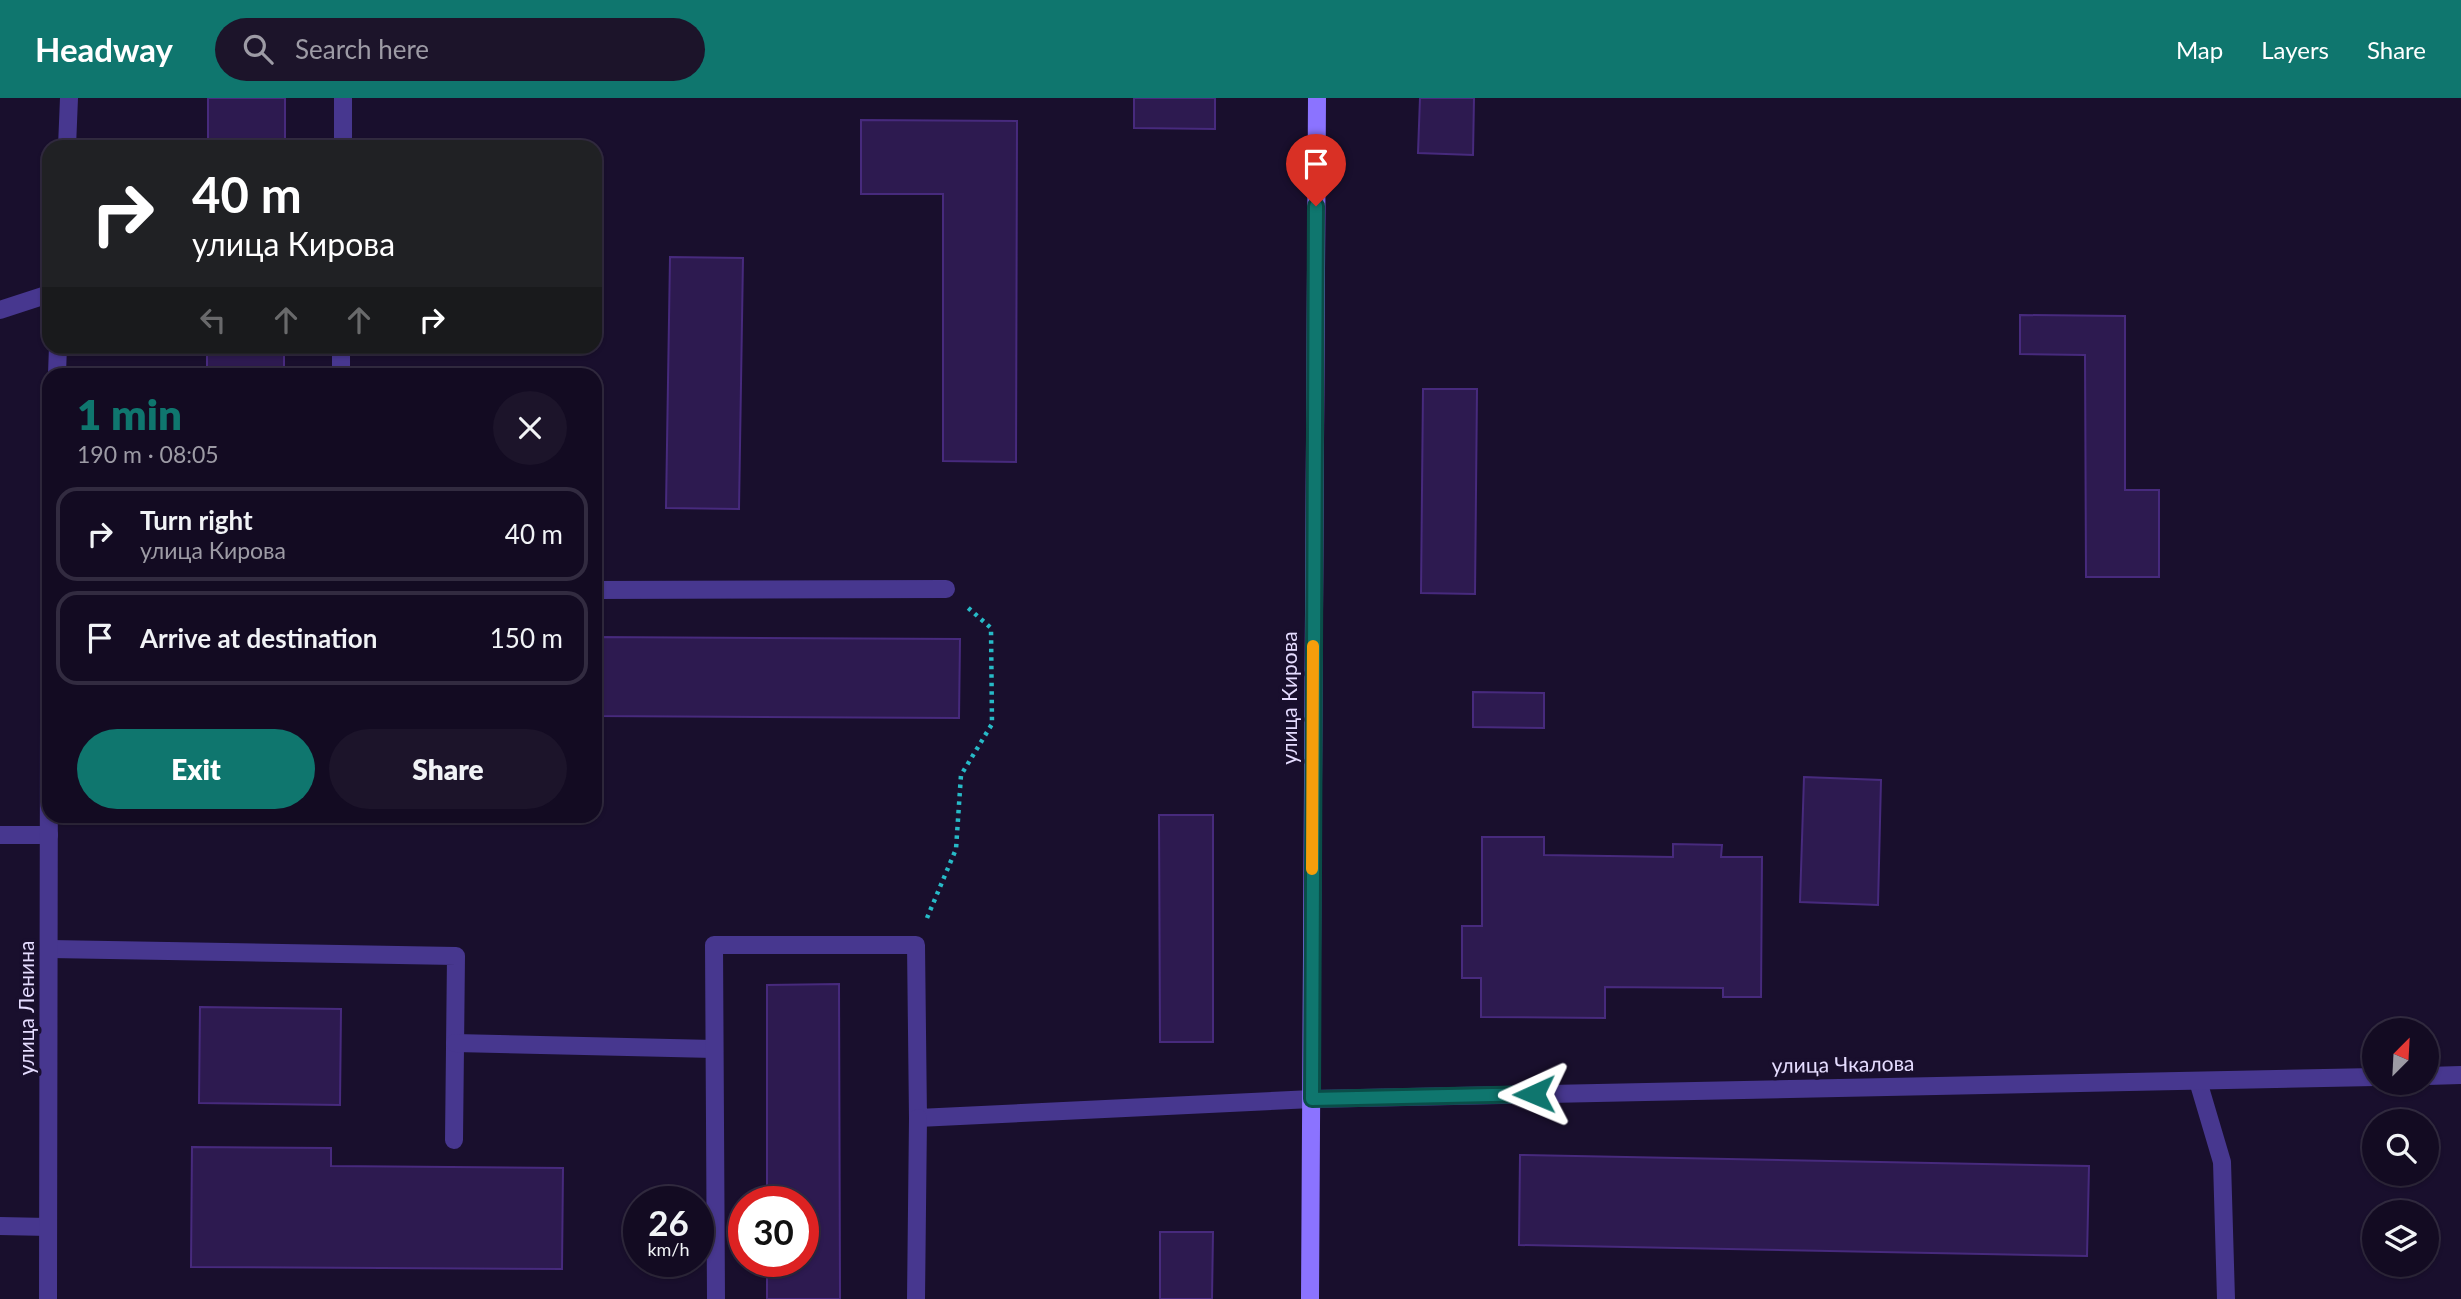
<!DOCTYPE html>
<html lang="en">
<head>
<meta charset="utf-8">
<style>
  :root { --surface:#130b22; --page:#1c142a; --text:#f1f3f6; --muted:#9d9ba5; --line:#322b40; --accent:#0f766e }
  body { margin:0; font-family:Lato,sans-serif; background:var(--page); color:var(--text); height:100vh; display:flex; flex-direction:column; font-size:26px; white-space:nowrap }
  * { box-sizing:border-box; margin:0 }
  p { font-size:23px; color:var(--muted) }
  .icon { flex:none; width:38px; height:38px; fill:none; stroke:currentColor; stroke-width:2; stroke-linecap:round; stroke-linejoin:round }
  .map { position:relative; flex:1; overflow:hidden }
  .side { position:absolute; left:42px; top:270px; width:560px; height:455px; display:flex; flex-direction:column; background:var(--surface); border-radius:21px; box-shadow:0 2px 5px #0004,0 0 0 2px var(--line) }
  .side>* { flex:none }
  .banner { position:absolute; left:42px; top:42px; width:560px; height:214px; border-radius:21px; box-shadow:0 2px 5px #0004,0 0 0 2px var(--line); background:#202124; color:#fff; overflow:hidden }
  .needle { width:46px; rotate:24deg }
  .tools { position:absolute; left:2362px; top:920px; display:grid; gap:14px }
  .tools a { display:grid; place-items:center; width:77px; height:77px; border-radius:50%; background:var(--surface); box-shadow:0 2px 5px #0004,0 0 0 2px var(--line); font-size:35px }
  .speed { position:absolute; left:623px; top:1088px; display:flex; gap:14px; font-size:35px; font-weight:700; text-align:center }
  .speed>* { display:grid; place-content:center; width:91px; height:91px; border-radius:50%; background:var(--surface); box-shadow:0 2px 5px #0004,0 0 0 2px var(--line); line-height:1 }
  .speed small { font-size:18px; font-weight:400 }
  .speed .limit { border:10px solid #d22; background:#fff; color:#111 }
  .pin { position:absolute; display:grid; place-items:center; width:60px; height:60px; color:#fff; margin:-72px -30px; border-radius:50% 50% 50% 0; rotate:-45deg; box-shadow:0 0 7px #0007 }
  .pin .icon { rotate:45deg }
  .me { position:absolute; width:77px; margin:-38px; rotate:269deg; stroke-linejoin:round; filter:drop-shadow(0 0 5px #0008) }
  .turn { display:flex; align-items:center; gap:24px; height:147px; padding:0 35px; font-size:32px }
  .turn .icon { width:91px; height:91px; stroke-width:2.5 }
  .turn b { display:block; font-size:49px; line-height:60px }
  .lanes { display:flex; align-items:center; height:66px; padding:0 35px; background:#0003; justify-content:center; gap:35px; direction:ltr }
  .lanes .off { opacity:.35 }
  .round { display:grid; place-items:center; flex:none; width:74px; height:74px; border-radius:37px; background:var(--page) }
  .headline { display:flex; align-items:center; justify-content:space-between; height:119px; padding:0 35px }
  h1 { font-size:42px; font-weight:800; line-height:52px; color:var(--accent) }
  .button { display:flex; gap:14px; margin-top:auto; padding:14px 35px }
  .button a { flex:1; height:80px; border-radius:42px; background:var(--accent); color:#fff; font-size:28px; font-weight:800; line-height:80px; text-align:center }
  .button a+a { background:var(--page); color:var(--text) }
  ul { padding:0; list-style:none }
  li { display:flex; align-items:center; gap:21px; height:94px; margin:0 14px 10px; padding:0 21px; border:4px solid var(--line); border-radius:21px }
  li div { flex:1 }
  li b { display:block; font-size:26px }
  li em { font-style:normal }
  header { display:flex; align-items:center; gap:42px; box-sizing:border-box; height:98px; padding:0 35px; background:var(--accent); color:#fff }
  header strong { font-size:33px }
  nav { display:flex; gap:38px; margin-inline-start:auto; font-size:24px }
  .search { width:490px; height:63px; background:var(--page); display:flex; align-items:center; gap:18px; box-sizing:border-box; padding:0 24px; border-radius:38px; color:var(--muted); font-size:26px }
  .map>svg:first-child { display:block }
  .building { fill:#2d1a50; stroke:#472a7d; stroke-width:2 }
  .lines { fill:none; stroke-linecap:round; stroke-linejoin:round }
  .path { stroke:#27bac7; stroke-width:4.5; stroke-dasharray:3.5 5; stroke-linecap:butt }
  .lane { stroke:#47378f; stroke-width:18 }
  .street { stroke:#47378f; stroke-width:18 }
  .secondary { stroke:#8b73ff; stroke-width:18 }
  .route-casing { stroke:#0a4d48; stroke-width:18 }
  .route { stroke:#0f766e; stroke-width:12 }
  .slow { stroke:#f59e0b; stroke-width:12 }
  .labels { text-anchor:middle; stroke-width:7; stroke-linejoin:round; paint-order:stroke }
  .street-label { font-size:21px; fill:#e5dcff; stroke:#190f2d }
</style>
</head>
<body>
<header>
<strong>Headway</strong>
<div class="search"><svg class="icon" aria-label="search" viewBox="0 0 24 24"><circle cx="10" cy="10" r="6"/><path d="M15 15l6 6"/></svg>Search here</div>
<nav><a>Map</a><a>Layers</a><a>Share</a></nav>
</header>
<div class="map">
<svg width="2461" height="1201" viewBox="0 0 2461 1201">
  <rect width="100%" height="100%" fill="#190f2d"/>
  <g class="building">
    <rect x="208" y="0" width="77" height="49"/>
    <polygon points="1134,0 1215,0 1215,31 1134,30"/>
    <polygon points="1420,0 1474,0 1473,57 1418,55"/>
    <polygon points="861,22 1017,23 1016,364 943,363 943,96 861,96"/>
    <polygon points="670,159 743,160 739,411 666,410"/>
    <polygon points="2020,217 2125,218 2125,392 2159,392 2159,479 2086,479 2085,257 2020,256"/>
    <rect x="207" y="248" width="77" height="28"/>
    <polygon points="1423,291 1477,291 1475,496 1421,495"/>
    <polygon points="595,539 960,541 959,620 595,618"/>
    <polygon points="1473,594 1544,595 1544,630 1473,629"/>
    <polygon points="1804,679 1881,682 1878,807 1800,804"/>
    <polygon points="1159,717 1213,717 1213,944 1160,944"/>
    <polygon points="1482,739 1544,739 1544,757 1673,759 1673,746 1722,747 1721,759 1762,759 1761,899 1723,899 1723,890 1605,889 1605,920 1481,919 1481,880 1462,880 1462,828 1482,828"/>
    <polygon points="839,886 840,1201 767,1201 767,1164 803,1164 803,1104 767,1104 767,887"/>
    <polygon points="200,909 341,911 340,1007 199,1005"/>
    <polygon points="192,1049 331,1050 331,1068 563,1070 562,1171 191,1169"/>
    <polygon points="1520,1057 2089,1068 2087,1158 1519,1147"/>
    <polygon points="1160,1134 1213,1134 1212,1201 1160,1201"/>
  </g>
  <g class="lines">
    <polyline class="path" points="927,820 956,751 961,677 992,626 991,530 966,508"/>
    <g class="lane">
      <polyline points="343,49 343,0"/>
      <polyline points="0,212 49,196"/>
      <polyline points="341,276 341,248"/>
      <polyline points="595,492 946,491"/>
      <polyline points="50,851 456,858 454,1042"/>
      <polyline points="455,945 714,951"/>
      <polyline points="2198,983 2222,1064 2226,1201"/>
      <polyline points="0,1128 48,1129"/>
      <polyline points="716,1201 714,847 916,847 918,1020 1312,1001"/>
    </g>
    <g class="street">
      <polyline points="67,49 69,0"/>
      <polyline points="57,276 58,248"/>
      <polyline points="0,737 49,737"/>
      <polyline points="2427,978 2461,977"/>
      <polyline points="1312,1001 2375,979"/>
      <polyline points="48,1201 49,619"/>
      <polyline points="916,1201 918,1020"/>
    </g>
    <polyline class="secondary" points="1310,1201 1317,0"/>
  </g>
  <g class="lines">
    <defs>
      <polyline id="route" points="1316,108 1312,1001 1534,996"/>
    </defs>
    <use href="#route" class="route-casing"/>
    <use href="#route" class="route"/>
    <polyline class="slow" points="1312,771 1313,548"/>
  </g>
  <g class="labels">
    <g class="street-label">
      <text transform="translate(1290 600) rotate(-90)" y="7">улица Кирова</text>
      <text transform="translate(27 910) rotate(-90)" y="7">улица Ленина</text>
      <text transform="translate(1843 967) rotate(-1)" y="7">улица Чкалова</text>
    </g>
  </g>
</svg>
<div class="tools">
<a><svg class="needle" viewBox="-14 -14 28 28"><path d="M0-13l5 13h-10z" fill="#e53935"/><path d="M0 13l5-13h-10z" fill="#9d9ba5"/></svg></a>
<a><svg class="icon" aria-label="search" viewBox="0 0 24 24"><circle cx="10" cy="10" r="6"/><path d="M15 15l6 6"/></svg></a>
<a><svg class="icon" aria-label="layers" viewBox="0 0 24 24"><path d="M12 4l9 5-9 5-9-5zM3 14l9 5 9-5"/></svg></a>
</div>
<div class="speed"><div>26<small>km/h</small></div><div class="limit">30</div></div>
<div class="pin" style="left:1316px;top:108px;background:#d93025"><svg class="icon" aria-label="arrive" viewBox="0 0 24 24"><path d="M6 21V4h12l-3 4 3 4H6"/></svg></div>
<svg class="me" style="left:1534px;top:996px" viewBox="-20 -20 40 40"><path d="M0-17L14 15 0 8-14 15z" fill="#0f766e" stroke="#fff" stroke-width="4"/></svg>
<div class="banner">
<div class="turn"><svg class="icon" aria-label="right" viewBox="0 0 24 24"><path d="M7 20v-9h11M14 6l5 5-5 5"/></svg><div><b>40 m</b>улица Кирова</div></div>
<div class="lanes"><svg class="icon off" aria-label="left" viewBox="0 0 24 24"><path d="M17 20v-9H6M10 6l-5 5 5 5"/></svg><svg class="icon off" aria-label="ahead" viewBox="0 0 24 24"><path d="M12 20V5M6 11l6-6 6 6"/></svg><svg class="icon off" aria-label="ahead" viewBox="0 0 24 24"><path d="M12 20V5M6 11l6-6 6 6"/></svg><svg class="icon" aria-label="right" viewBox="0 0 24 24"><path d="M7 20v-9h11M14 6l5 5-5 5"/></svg></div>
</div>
<section class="side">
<div class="headline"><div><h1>1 min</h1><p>190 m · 08:05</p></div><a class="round"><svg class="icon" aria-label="close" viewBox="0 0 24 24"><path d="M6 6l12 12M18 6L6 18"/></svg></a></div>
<ul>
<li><svg class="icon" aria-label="right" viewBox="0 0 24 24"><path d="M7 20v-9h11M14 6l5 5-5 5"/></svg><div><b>Turn right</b><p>улица Кирова</p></div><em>40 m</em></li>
<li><svg class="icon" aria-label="arrive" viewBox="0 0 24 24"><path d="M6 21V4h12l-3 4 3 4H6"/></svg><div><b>Arrive at destination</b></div><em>150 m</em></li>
</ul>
<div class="button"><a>Exit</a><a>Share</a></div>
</section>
</div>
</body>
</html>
